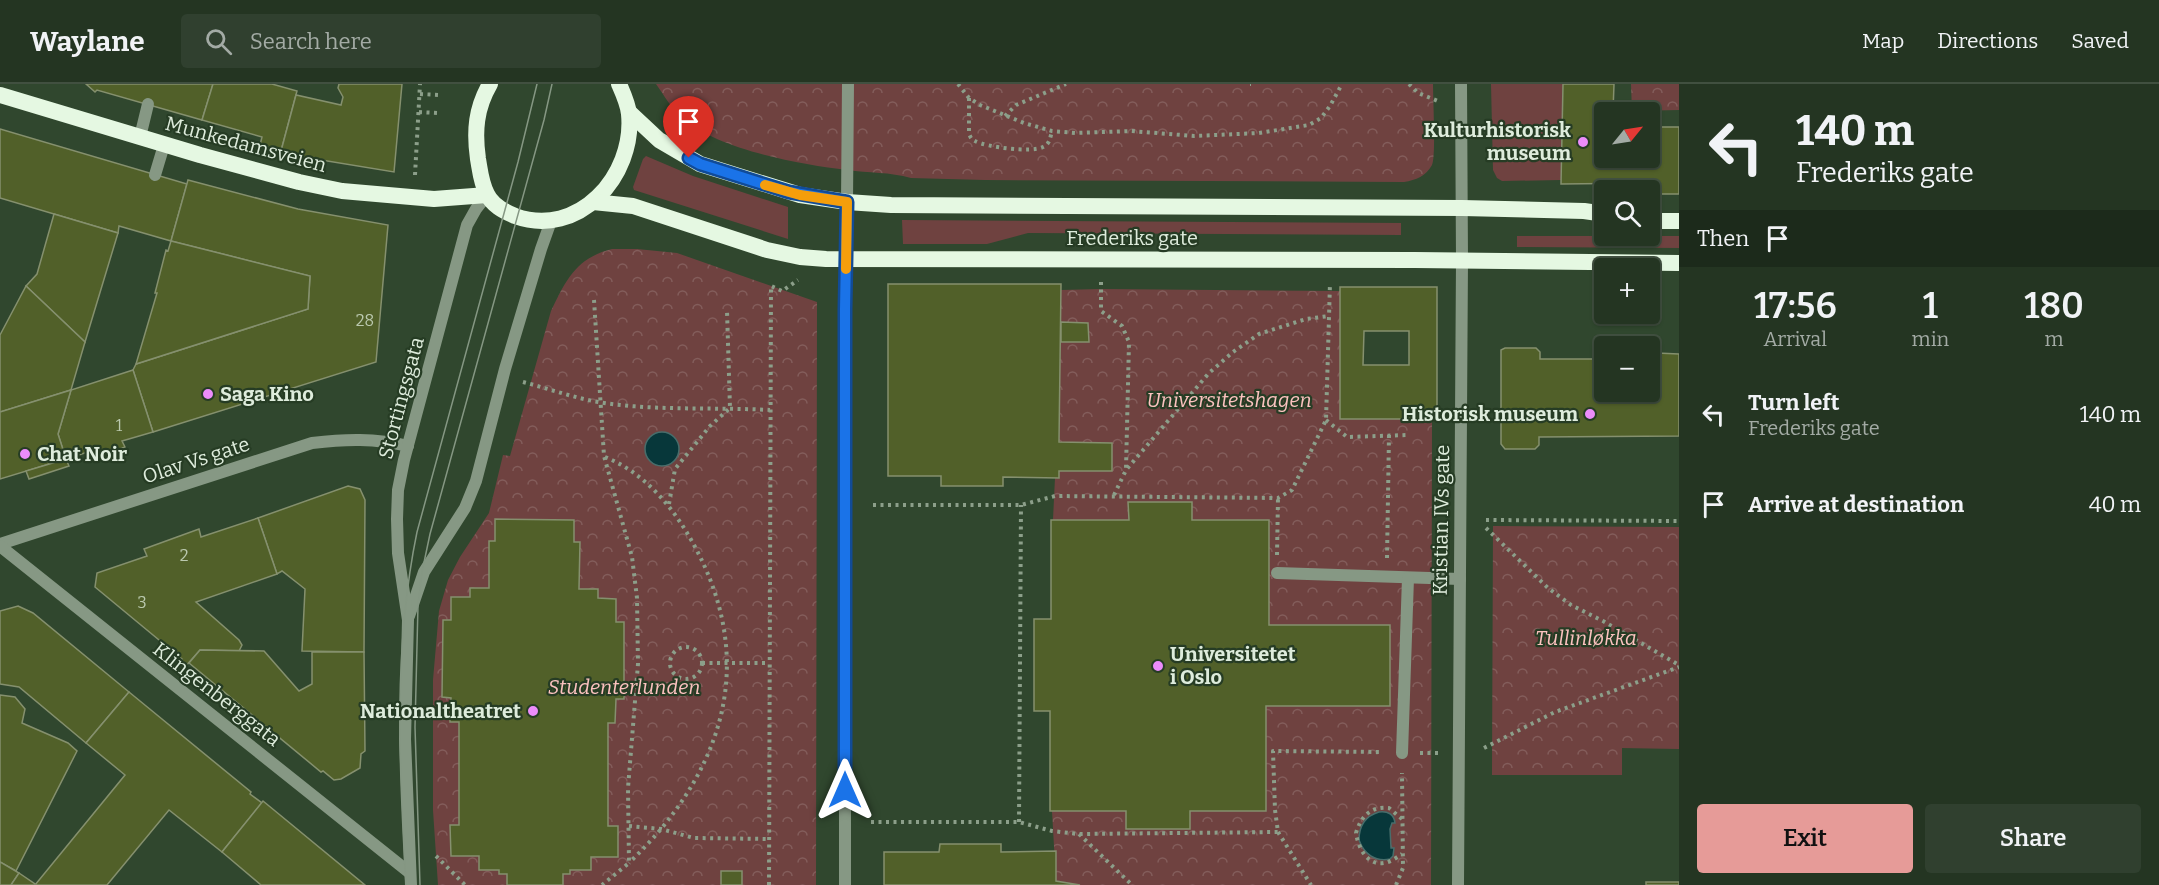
<!DOCTYPE html>
<html lang="en">
<head>
<meta charset="utf-8">
<style>
  :root { --surface:#243522; --page:#30402f; --text:#f1f3f6; --muted:#a3aba5; --line:#415040; --accent:#e69b98 }
  body { margin:0; font-family:Bitter,serif; background:var(--page); color:var(--text); height:100vh; display:flex; flex-direction:column; font-size:22px; white-space:nowrap }
  * { box-sizing:border-box; margin:0 }
  p { font-size:20px; color:var(--muted) }
  .icon { flex:none; width:33px; height:33px; fill:none; stroke:currentColor; stroke-width:2; stroke-linecap:round; stroke-linejoin:round }
  .map { position:relative; flex:1; overflow:hidden }
  .side { display:flex; flex-direction:column; background:var(--surface); width:480px }
  .side>* { flex:none }
  .banner { background:#243522; color:var(--text); overflow:hidden }
  .needle { width:39px; rotate:60deg }
  .fabs { position:absolute; left:1594px; top:18px; display:grid; gap:12px }
  .fabs a { display:grid; place-items:center; width:66px; height:66px; border-radius:6px; background:var(--surface); box-shadow:0 2px 4px #0004,0 0 0 2px var(--line); font-size:30px }
  .pin { position:absolute; display:grid; place-items:center; width:51px; height:51px; color:#fff; margin:-62px -26px; border-radius:50% 50% 50% 0; rotate:-45deg; box-shadow:0 0 6px #0007 }
  .pin .icon { rotate:45deg }
  .me { position:absolute; width:66px; margin:-33px; rotate:0deg; stroke-linejoin:round; filter:drop-shadow(0 0 4px #0008) }
  .turn { display:flex; align-items:center; gap:21px; height:126px; padding:0 18px; font-size:27px }
  .turn .icon { width:78px; height:78px; stroke-width:2.5 }
  .turn b { display:block; font-size:42px; line-height:51px }
  .then { display:flex; align-items:center; height:57px; padding:0 18px; background:#0003; gap:12px; font-size:22px }
  .eta { display:flex; justify-content:space-evenly; align-items:center; height:102px; text-align:center }
  .eta b { font-size:36px; font-weight:600; line-height:42px }
  .button { display:flex; gap:12px; margin-top:auto; padding:12px 18px }
  .button a { flex:1; height:69px; border-radius:6px; background:var(--accent); color:#111; font-size:24px; font-weight:600; line-height:69px; text-align:center }
  .button a+a { background:var(--page); color:var(--text) }
  ul { padding:0; list-style:none }
  li { display:flex; align-items:center; gap:18px; height:90px; padding:0 18px }
  li div { flex:1 }
  li b { display:block; font-size:22px }
  li em { font-style:normal }
  header { display:flex; align-items:center; gap:36px; box-sizing:border-box; height:84px; padding:0 30px; background:var(--surface); border-bottom:2px solid var(--line) }
  header strong { font-size:28px }
  nav { display:flex; gap:33px; margin-inline-start:auto; font-size:21px }
  .search { width:420px; height:54px; background:var(--page); display:flex; align-items:center; gap:15px; box-sizing:border-box; padding:0 21px; border-radius:6px; color:var(--muted); font-size:22px }
  main { display:flex; flex:1; min-height:0 }
  .map>svg:first-child { display:block }
  .grass { fill:#6f4240 }
  .forest { fill:url(#forest-crowns) }
  .water { fill:#07373a; stroke:#486d6b; stroke-width:1.5 }
  .building { fill:#516029; stroke:#85906e; stroke-width:1.5; fill-rule:evenodd }
  .lines { fill:none; stroke-linecap:round; stroke-linejoin:round }
  .path { stroke:#8c9f8a; stroke-width:4; stroke-dasharray:3 4.5; stroke-linecap:butt }
  .service { stroke:#869884; stroke-width:12 }
  .pedestrian { stroke:#869884; stroke-width:12 }
  .minor { stroke:#869884; stroke-width:12 }
  .tertiary { stroke:#869884; stroke-width:12 }
  .trunk { stroke:#e5f8e2; stroke-width:16 }
  .tram { stroke:#859783; stroke-width:1.5 }
  .route-casing { stroke:#114b97; stroke-width:15 }
  .route { stroke:#1a73e8; stroke-width:10 }
  .slow { stroke:#f59e0b; stroke-width:10 }
  .poi-dot { fill:#ec8cfa; stroke:#263c24; stroke-width:2 }
  .labels { text-anchor:middle; stroke-width:4.5; stroke-linejoin:round; paint-order:stroke }
  .number-label { font-size:16px; fill:#bbc9af }
  .poi-label { font-size:20px; font-weight:bold; fill:#deecdc; stroke:#263c24; text-anchor:end }
  .street-label { font-size:20px; fill:#deecdc; stroke:#263c24 }
  .park-label { font-size:20px; font-style:italic; fill:#fdc3c0; stroke:#263c24 }
</style>
</head>
<body>
<header>
<strong>Waylane</strong>
<div class="search"><svg class="icon" aria-label="search" viewBox="0 0 24 24"><circle cx="10" cy="10" r="6"/><path d="M15 15l6 6"/></svg>Search here</div>
<nav><a>Map</a><a>Directions</a><a>Saved</a></nav>
</header>
<main>
<div class="map">
<svg width="1679" height="801" viewBox="0 0 1679 801">
  <defs>
    <pattern id="forest-crowns" width="20" height="18" patternUnits="userSpaceOnUse" patternTransform="scale(1.5)"><rect width="20" height="18" fill="#6f4240"/><path d="M2 6a3 3 0 1 1 6 0M12 15a3 3 0 1 1 6 0" fill="none" stroke="#835d5b"/></pattern>
  </defs>
  <rect width="100%" height="100%" fill="#30472e"/>
  <g class="grass">
    <polygon points="1491,0 1563,0 1561,96 1502,97 1497,94 1493,86"/>
    <polygon points="646,72 693,92 788,123 788,155 634,106 633,103 643,75"/>
    <polygon points="902,136 1401,139 1401,151 1028,149 987,160 903,160"/>
    <polygon points="1517,152 1679,152 1679,164 1517,163"/>
  </g>
  <g class="forest">
    <path d="M656 0H1433C1433 14 1436 73 1432 81 1426 92 1416 96 1404 98L985 96 911 94C890 88 869 89 847 86 799 80 718 66 681 33 671 24 664 11 656 0Z"/>
    <polygon points="1631,0 1679,0 1679,26 1632,27"/>
    <path d="M612 165H637L677 169 817 218 816 801H438L433 726V596L439 527 448 496 460 473 489 429 503 371 510 372 551 227C566 196 576 174 612 165Z"/>
    <polygon points="1101,205 1340,207 1341,335 1432,335 1431,801 1080,801 1056,797 1052,727 1126,727 1126,745 1190,745 1190,727 1266,727 1266,622 1390,622 1390,541 1269,541 1192,436 1191,418 1129,418 1129,436 1053,436 1055,394 1059,387 1112,387 1112,359 1059,358 1061,206"/>
    <polygon points="1493,442 1679,443 1679,665 1622,664 1622,691 1492,691"/>
  </g>
  <g class="water">
    <circle cx="662" cy="365" r="17"/>
    <path d="M1379 728C1388 727 1394 730 1395 739H1392L1390 745 1391 764H1394L1393 772 1390 775C1375 778 1364 770 1359 756 1359 742 1365 732 1379 728Z"/>
  </g>
  <g class="building">
    <polygon points="86,0 213,0 202,36 97,6 95,8"/>
    <polygon points="213,0 272,0 297,7 281,67 260,61 262,53 202,36"/>
    <polygon points="339,0 402,0 394,88 303,73 281,67 296,11 341,21 343,13 338,4"/>
    <polygon points="1563,0 1614,0 1613,28 1605,28 1605,74 1650,74 1650,41 1657,41 1657,43 1679,43 1679,110 1650,110 1649,99 1561,100"/>
    <polygon points="0,45 187,100 171,157 119,142 118,149 0,114"/>
    <polygon points="188,96 298,125 388,141 376,278 153,348 133,286 136,280 308,225 310,192 171,157"/>
    <polygon points="54,130 118,149 85,258 26,202 37,190"/>
    <polygon points="171,157 310,192 308,225 136,280 157,209 155,209 166,166 168,167"/>
    <polygon points="888,200 1061,200 1059,358 1112,359 1112,387 1059,387 1059,394 1003,393 1003,402 941,402 941,392 888,392"/>
    <polygon points="26,202 85,258 71,306 0,328 0,251"/>
    <path d="M1340 203H1437V335H1340ZM1364 247H1409V281H1363Z"/>
    <polygon points="1061,238 1088,239 1089,258 1061,258"/>
    <polygon points="1505,264 1536,264 1540,268 1540,275 1605,275 1605,308 1650,308 1650,275 1653,271 1657,269 1679,270 1679,352 1539,353 1539,361 1535,365 1505,365 1501,360 1501,266"/>
    <polygon points="133,286 153,348 122,357 125,363 97,373 94,366 66,375 58,350 71,306"/>
    <polygon points="71,306 58,350 66,375 0,395 0,328"/>
    <polygon points="66,375 69,382 29,395 26,387"/>
    <polygon points="348,402 360,405 365,416 364,568 302,567 305,505 282,487 277,490 258,434"/>
    <polygon points="1128,418 1192,418 1192,436 1269,436 1269,541 1390,541 1390,622 1266,622 1266,727 1190,727 1190,745 1126,745 1126,727 1050,727 1050,627 1034,627 1034,535 1051,535 1051,436 1129,436"/>
    <polygon points="258,434 277,490 196,518 239,556 242,561 239,567 200,566 185,583 179,578 182,575 95,503 97,489 147,472 144,465 199,445 201,453"/>
    <polygon points="495,435 574,436 574,458 580,458 579,505 598,505 598,514 616,515 616,538 624,538 624,615 616,615 615,639 608,639 608,742 618,742 618,773 591,773 591,786 570,786 570,790 563,790 563,801 507,801 507,790 499,790 499,786 479,786 479,772 451,772 450,741 459,741 459,638 450,638 451,614 442,613 443,536 451,536 451,513 470,513 470,504 489,504 489,457 495,457"/>
    <polygon points="18,522 33,529 129,608 86,659 19,603 0,600 0,527"/>
    <polygon points="200,566 264,567 299,607 312,600 312,568 364,568 365,667 361,670 360,684 341,695 334,696 323,687 321,688 189,579"/>
    <polygon points="129,608 251,708 250,710 262,719 222,768 169,726 107,801 35,801 125,691 86,659"/>
    <polygon points="0,611 15,613 25,625 22,639 68,659 77,667 16,787 0,778"/>
    <polygon points="263,717 365,801 261,801 222,768"/>
    <polygon points="940,760 1001,760 1001,768 1056,767 1056,797 1080,801 884,801 884,768 939,768"/>
    <polygon points="0,778 19,789 11,801 0,801"/>
    <rect x="721" y="787" width="21" height="14"/>
    <polygon points="19,789 35,800 35,801 11,801"/>
    <rect x="1646" y="798" width="33" height="3"/>
  </g>
  <g class="lines">
    <g class="path">
      <polyline points="958,0 969,14 980,21 1024,39 1052,47 1075,49 1131,47 1194,52 1259,49 1309,41 1321,34 1330,22 1342,0"/>
      <polyline points="1250,0 1251,0"/>
      <polyline points="1409,0 1418,9 1438,17"/>
      <polyline points="420,10 440,11"/>
      <path d="M969 14V50C971 54 971 55 975 57 986 63 1031 69 1043 63 1050 60 1050 54 1052 47"/>
      <polyline points="419,28 438,29"/>
      <polyline points="1005,32 1016,21 1066,0"/>
      <polyline points="415,91 420,0"/>
      <polyline points="1101,198 1101,227 1122,242 1129,258 1126,385"/>
      <polyline points="594,216 604,372 632,473 637,514 638,580 628,704 629,779 602,801"/>
      <path d="M523 298C550 305 577 315 604 319 659 327 715 323 770 326"/>
      <polyline points="1326,336 1347,353 1407,351"/>
      <path d="M605 373C645 389 674 424 694 461 749 562 733 658 661 745 651 757 640 768 629 779"/>
      <polyline points="1114,411 1126,386 1209,289 1233,268 1259,250 1306,235 1329,232"/>
      <polyline points="669,420 675,385 710,342 730,324 727,227"/>
      <polyline points="873,421 1021,421 1055,412 1278,414 1292,406 1326,336 1330,199"/>
      <polyline points="1486,436 1679,437"/>
      <polyline points="1486,444 1548,504 1571,521 1603,537 1679,581"/>
      <polyline points="1277,471 1278,414"/>
      <polyline points="1387,474 1389,351"/>
      <circle cx="686" cy="579" r="16"/>
      <polyline points="702,579 769,579"/>
      <polyline points="1484,664 1555,628 1679,583"/>
      <polyline points="1420,669 1440,669"/>
      <path d="M1402 735 1389 724C1371 722 1361 732 1356 749 1358 763 1367 782 1384 779 1391 778 1397 773 1402 770"/>
      <polyline points="871,738 1019,738 1052,747 1078,750 1278,748 1275,726 1273,667 1383,668"/>
      <polyline points="1019,738 1021,421"/>
      <polyline points="629,742 661,745 694,754 768,755"/>
      <polyline points="1278,748 1311,801"/>
      <polyline points="1079,750 1132,801"/>
      <polyline points="436,772 465,801"/>
      <polyline points="769,801 771,202 782,207 798,196"/>
      <polyline points="1396,801 1403,784 1402,689"/>
    </g>
    <g class="service">
      <polyline points="140,53 148,20"/>
      <polyline points="155,91 164,61"/>
      <polyline points="1277,489 1460,495"/>
      <polyline points="1402,669 1408,494"/>
    </g>
    <g class="pedestrian">
      <polyline points="847,118 848,0"/>
      <path d="M0 460 312 359C345 355 375 354 408 362"/>
    </g>
    <g class="minor">
      <polyline points="0,462 410,789"/>
      <polyline points="409,532 424,488 465,424 476,397 505,285 541,165 551,137"/>
      <polyline points="411,801 405,655 408,536 398,469 397,435 398,406 404,376 467,141 476,125 487,111"/>
      <polyline points="845,801 845,237 847,118"/>
      <polyline points="1458,801 1462,176"/>
    </g>
    <polyline class="tertiary" points="1461,0 1462,176"/>
    <g class="trunk">
      <path d="M490 0C476 24 474 47 478 75 480 86 481 99 487 110 492 121 503 127 515 132 578 155 635 92 629 30 628 20 623 9 619 0"/>
      <polyline points="0,11 200,71 299,98 342,107 434,115 487,111"/>
      <polyline points="629,28 659,56 700,80 800,111 847,118 891,121 1462,124 1584,127 1605,130"/>
      <polyline points="593,118 633,122 767,166 800,173 826,175 1415,176 1679,179"/>
      <polyline points="1650,137 1679,137"/>
    </g>
    <g class="tram">
      <path d="M406 801C399 684 393 564 417 448L518 78 537 0"/>
      <polyline points="420,801 415,643 418,521 422,488 430,450 544,36 552,0"/>
    </g>
  </g>
  <g class="lines">
    <defs>
      <polyline id="route" points="689,74 700,80 789,108 847,118 845,225 845,706"/>
    </defs>
    <use href="#route" class="route-casing"/>
    <use href="#route" class="route"/>
    <polyline class="slow" points="765,101 800,111 847,118 846,185"/>
  </g>
  <g class="poi-dot">
    <circle cx="1583" cy="58" r="6"/>
    <circle cx="208" cy="310" r="6"/>
    <circle cx="1590" cy="330" r="6"/>
    <circle cx="25" cy="370" r="6"/>
    <circle cx="1158" cy="582" r="6"/>
    <circle cx="533" cy="627" r="6"/>
  </g>
  <g class="labels">
    <g class="number-label">
      <text x="365" y="242">28</text>
      <text x="119" y="347">1</text>
      <text x="184" y="477">2</text>
      <text x="142" y="524">3</text>
    </g>
    <g class="poi-label">
      <text x="1571" y="53">Kulturhistorisk<tspan x="1571" dy="23">museum</tspan></text>
      <text x="220" y="317" text-anchor="start">Saga Kino</text>
      <text x="1578" y="337">Historisk museum</text>
      <text x="37" y="377" text-anchor="start">Chat Noir</text>
      <text x="1170" y="577" text-anchor="start">Universitetet<tspan x="1170" dy="23">i Oslo</tspan></text>
      <text x="521" y="634">Nationaltheatret</text>
    </g>
    <g class="street-label">
      <text transform="translate(246 60) rotate(15)" y="7">Munkedamsveien</text>
      <text x="1132" y="161">Frederiks gate</text>
      <text transform="translate(401 314) rotate(-75)" y="7">Stortingsgata</text>
      <text transform="translate(196 376) rotate(-18)" y="7">Olav Vs gate</text>
      <text transform="translate(1441 436) rotate(-89)" y="7">Kristian IVs gate</text>
      <text transform="translate(217 610) rotate(38)" y="7">Klingenberggata</text>
    </g>
    <g class="park-label">
      <text x="1229" y="323">Universitetshagen</text>
      <text x="1586" y="561">Tullinløkka</text>
      <text x="624" y="610">Studenterlunden</text>
    </g>
  </g>
</svg>
<div class="fabs">
<a><svg class="needle" viewBox="-14 -14 28 28"><path d="M0-13l5 13h-10z" fill="#e53935"/><path d="M0 13l5-13h-10z" fill="#a3aba5"/></svg></a>
<a><svg class="icon" aria-label="search" viewBox="0 0 24 24"><circle cx="10" cy="10" r="6"/><path d="M15 15l6 6"/></svg></a>
<a>+</a>
<a>−</a>
</div>
<div class="pin" style="left:689px;top:74px;background:#d93025"><svg class="icon" aria-label="arrive" viewBox="0 0 24 24"><path d="M6 21V4h12l-3 4 3 4H6"/></svg></div>
<svg class="me" style="left:845px;top:706px" viewBox="-20 -20 40 40"><path d="M0-17L14 15 0 8-14 15z" fill="#1a73e8" stroke="#fff" stroke-width="4"/></svg>
</div>
<section class="side">
<div class="banner">
<div class="turn"><svg class="icon" aria-label="left" viewBox="0 0 24 24"><path d="M17 20v-9H6M10 6l-5 5 5 5"/></svg><div><b>140 m</b>Frederiks gate</div></div>
<div class="then">Then<svg class="icon" aria-label="arrive" viewBox="0 0 24 24"><path d="M6 21V4h12l-3 4 3 4H6"/></svg></div>
</div>
<div class="eta">
<div><b>17:56</b><p>Arrival</p></div>
<div><b>1</b><p>min</p></div>
<div><b>180</b><p>m</p></div>
</div>
<ul>
<li><svg class="icon" aria-label="left" viewBox="0 0 24 24"><path d="M17 20v-9H6M10 6l-5 5 5 5"/></svg><div><b>Turn left</b><p>Frederiks gate</p></div><em>140 m</em></li>
<li><svg class="icon" aria-label="arrive" viewBox="0 0 24 24"><path d="M6 21V4h12l-3 4 3 4H6"/></svg><div><b>Arrive at destination</b></div><em>40 m</em></li>
</ul>
<div class="button"><a>Exit</a><a>Share</a></div>
</section>
</main>
</body>
</html>
